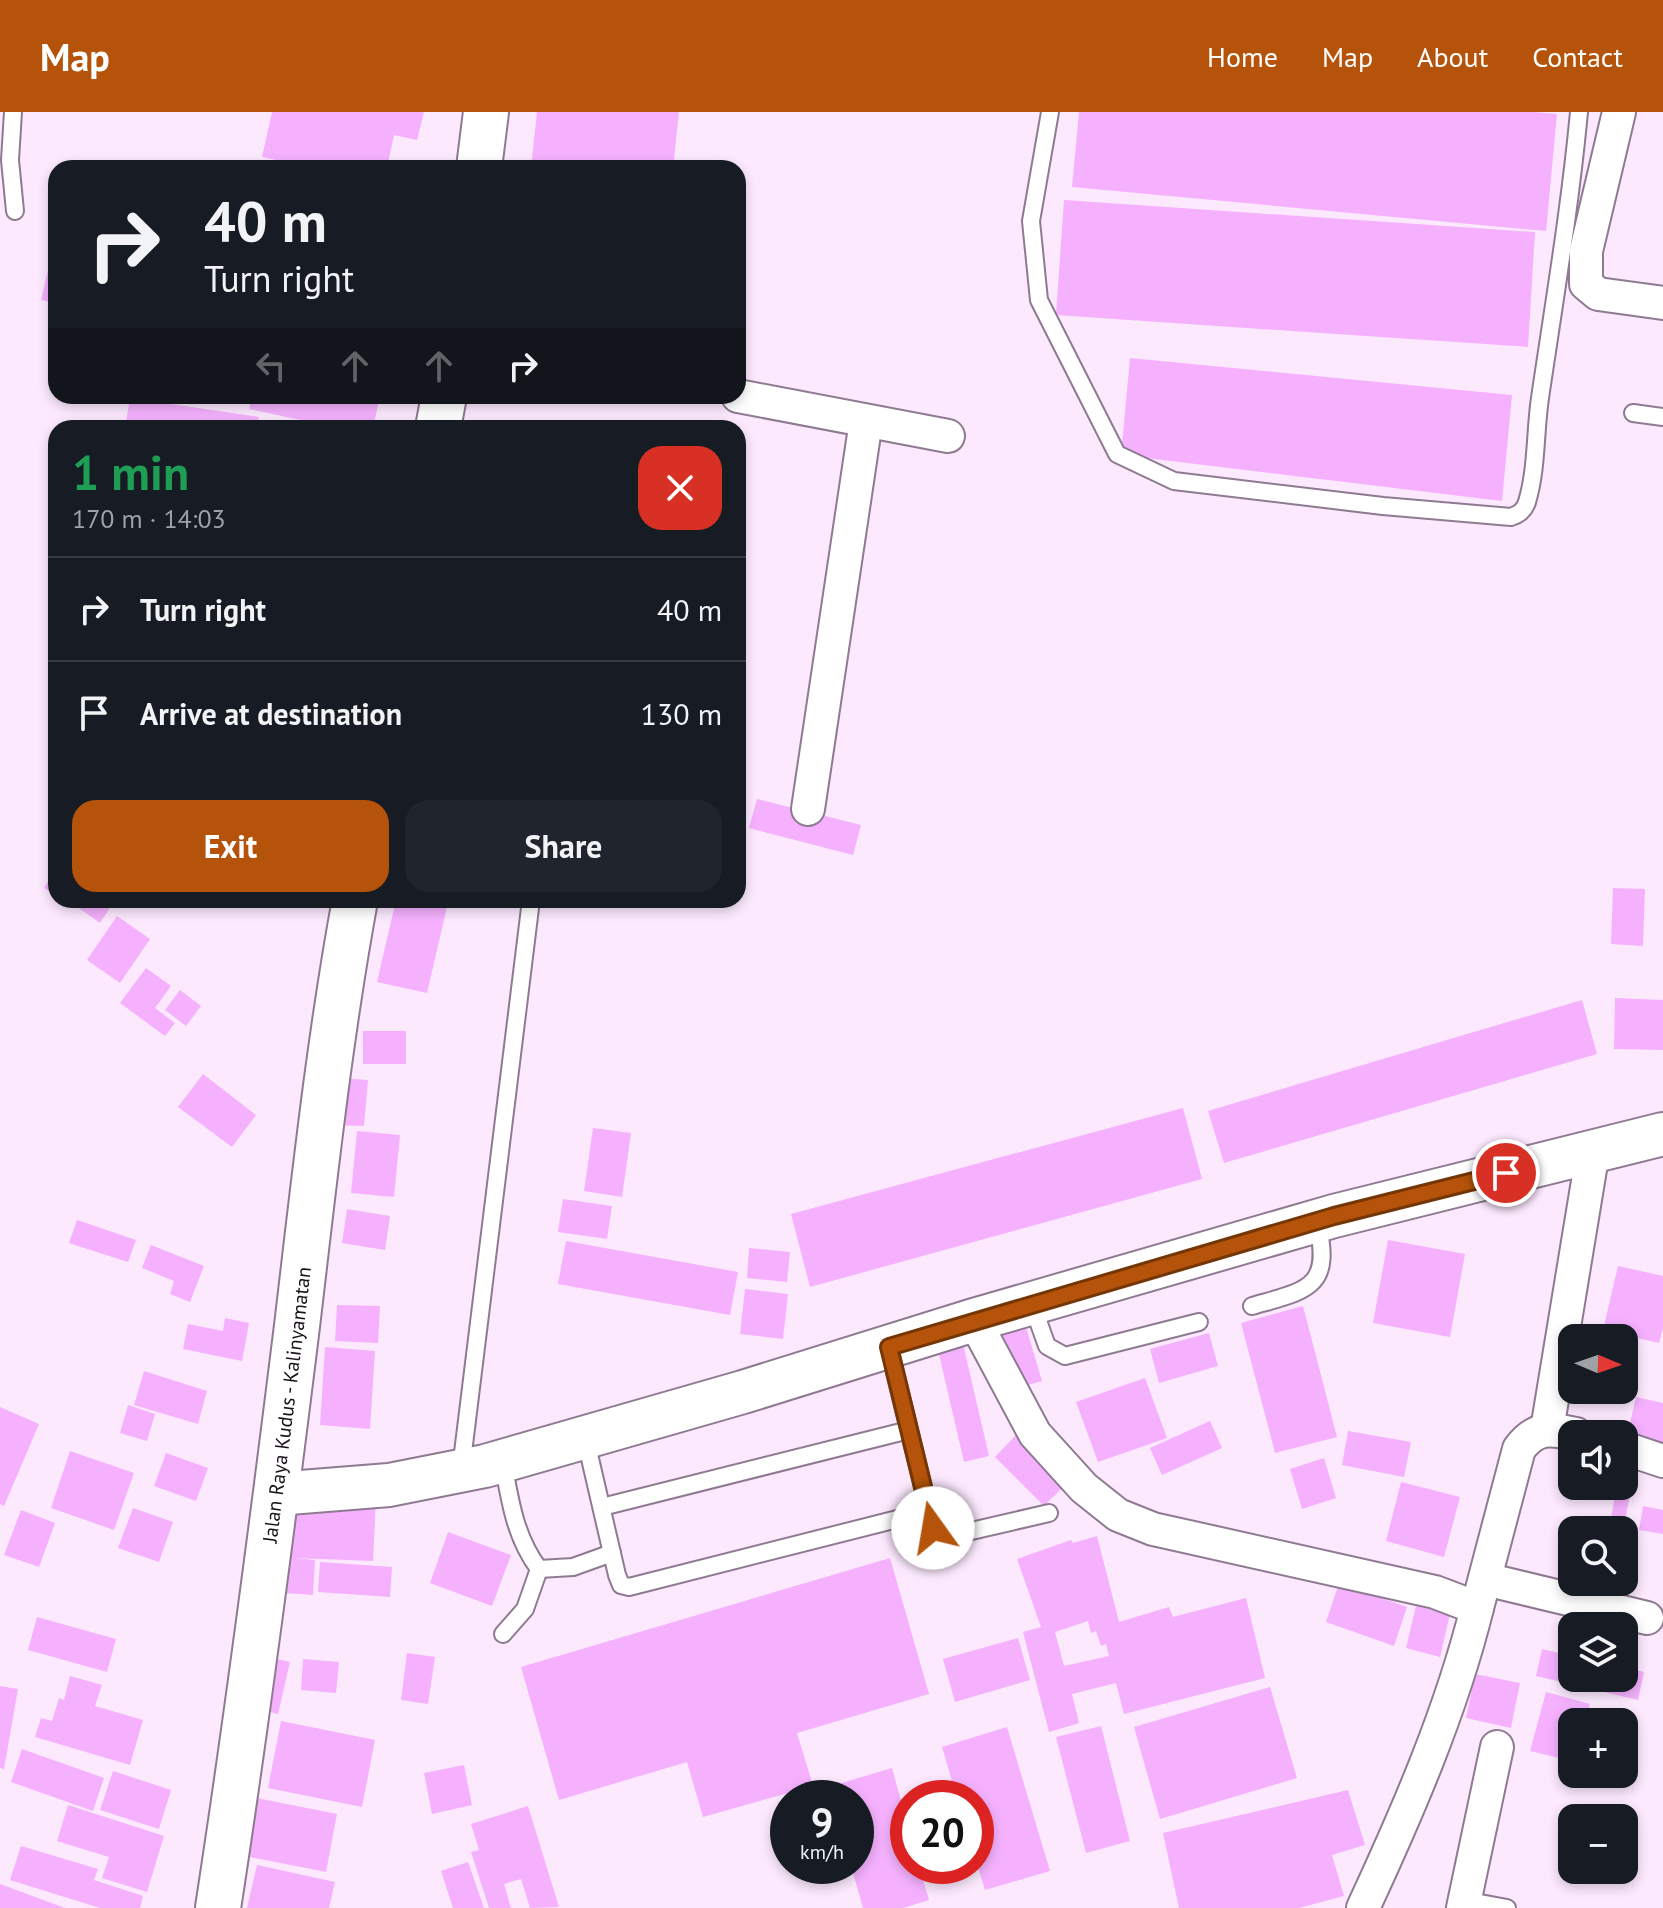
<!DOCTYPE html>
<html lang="en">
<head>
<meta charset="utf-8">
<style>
  :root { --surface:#171b24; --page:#20242c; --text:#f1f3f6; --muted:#9ea1a6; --line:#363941; --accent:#b45309 }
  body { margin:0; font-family:"PT Sans",sans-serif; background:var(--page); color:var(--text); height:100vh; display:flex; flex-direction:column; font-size:30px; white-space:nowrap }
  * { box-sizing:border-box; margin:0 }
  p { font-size:26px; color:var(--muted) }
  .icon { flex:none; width:44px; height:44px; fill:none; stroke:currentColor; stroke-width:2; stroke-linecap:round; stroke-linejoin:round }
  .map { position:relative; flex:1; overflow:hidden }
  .drawer { position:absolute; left:48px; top:308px; width:698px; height:488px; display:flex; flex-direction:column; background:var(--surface); border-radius:24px; box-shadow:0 4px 12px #0003 }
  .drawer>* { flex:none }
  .guide { position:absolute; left:48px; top:48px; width:698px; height:244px; border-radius:24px; box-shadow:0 4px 12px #0003; background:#171b24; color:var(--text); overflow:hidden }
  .needle { width:52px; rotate:92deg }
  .controls { position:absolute; left:1558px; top:1212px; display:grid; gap:16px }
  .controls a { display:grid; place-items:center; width:80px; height:80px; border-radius:16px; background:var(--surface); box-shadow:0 4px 12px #0003; font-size:40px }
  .speed { position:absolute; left:770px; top:1668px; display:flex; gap:16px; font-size:40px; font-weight:700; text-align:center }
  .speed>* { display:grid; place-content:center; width:104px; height:104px; border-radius:50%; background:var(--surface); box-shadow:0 4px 12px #0003; line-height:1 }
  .speed small { font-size:20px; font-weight:400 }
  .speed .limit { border:12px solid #d22; background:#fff; color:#111 }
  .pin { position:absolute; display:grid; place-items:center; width:68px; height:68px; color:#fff; margin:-34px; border:4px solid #fff; border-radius:50%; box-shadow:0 2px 8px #0007 }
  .me { position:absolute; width:88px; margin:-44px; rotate:347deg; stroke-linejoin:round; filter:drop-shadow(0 0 6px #0008) }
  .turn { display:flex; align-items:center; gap:28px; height:168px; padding:0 24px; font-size:36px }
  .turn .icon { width:104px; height:104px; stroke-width:2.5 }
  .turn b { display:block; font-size:56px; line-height:68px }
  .lanes { display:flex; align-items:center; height:76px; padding:0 24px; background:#0003; justify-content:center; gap:40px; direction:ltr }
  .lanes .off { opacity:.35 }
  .round { display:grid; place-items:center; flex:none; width:84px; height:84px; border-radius:24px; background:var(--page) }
  .summary { display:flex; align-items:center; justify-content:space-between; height:136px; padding:0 24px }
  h1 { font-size:48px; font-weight:700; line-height:60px; color:#1e9e55 }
  .action { display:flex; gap:16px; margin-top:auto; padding:16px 24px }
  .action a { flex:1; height:92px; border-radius:24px; background:var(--accent); color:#fff; font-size:32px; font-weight:700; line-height:92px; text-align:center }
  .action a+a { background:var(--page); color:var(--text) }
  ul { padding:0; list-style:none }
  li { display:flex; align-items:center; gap:24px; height:104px; padding:0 24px; border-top:2px solid var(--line) }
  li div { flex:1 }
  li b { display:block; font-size:30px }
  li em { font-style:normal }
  header { display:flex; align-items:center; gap:48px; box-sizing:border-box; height:112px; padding:0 40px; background:var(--accent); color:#fff }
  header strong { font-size:38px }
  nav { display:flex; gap:44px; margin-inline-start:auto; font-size:28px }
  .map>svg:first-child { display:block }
  .building { fill:#f5b1fe; fill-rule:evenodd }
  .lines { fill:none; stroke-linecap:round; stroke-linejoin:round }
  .service-casing { stroke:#8e7a91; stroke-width:20 }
  .minor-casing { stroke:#8e7a91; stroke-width:36 }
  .tertiary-casing { stroke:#8e7a91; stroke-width:46 }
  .secondary-casing { stroke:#8e7a91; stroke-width:48 }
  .service { stroke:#fff; stroke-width:16 }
  .minor { stroke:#fff; stroke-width:32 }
  .tertiary { stroke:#fff; stroke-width:42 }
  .secondary { stroke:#fff; stroke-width:44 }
  .route-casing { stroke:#753606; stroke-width:20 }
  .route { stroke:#b45309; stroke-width:14 }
  .labels { text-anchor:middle; stroke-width:6; stroke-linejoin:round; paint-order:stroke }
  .street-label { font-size:20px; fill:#1b131c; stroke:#fdfdfd }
</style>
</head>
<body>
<header>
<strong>Map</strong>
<nav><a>Home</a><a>Map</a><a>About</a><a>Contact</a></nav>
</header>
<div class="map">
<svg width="1663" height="1796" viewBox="0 0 1663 1796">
  <rect width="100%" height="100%" fill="#fce9fe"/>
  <g class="building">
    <polygon points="272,0 424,0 417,28 394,23 387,56 315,56 262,45"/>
    <polygon points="537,0 679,0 673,56 531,56"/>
    <polygon points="1079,0 1534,0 1557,2 1546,119 1072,75"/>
    <polygon points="1064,88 1535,120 1528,235 1056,203"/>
    <polygon points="55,129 56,129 56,191 41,188"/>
    <polygon points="1130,246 1512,283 1502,389 1121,343"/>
    <polygon points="252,284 380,284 373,316 337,316 249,297"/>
    <polygon points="130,286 259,305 257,316 125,316"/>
    <polygon points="757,687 861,713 853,743 749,716"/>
    <polygon points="56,756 56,783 44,776"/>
    <polygon points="1613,776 1645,777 1643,834 1611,832"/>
    <polygon points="80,788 115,788 100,811 76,794"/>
    <polygon points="396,788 420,788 447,795 427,881 377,870"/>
    <polygon points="117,804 150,827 120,871 87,848"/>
    <polygon points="146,856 171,874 155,896 175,911 165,924 120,891"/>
    <polygon points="180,878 201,894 186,914 165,898"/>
    <polygon points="1615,886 1663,888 1663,938 1614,937"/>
    <polygon points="1582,888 1597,942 1224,1051 1208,999"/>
    <rect x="363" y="919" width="43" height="33"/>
    <polygon points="203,962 256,1003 232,1035 178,995"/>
    <polygon points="341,966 368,968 364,1014 338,1013"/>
    <polygon points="1183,996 1202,1067 810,1175 791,1102"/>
    <polygon points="593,1016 631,1021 622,1085 584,1079"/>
    <polygon points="357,1019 400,1023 394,1085 351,1081"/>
    <polygon points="563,1087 612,1094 607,1127 558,1120"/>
    <polygon points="347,1097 390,1104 385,1138 342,1131"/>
    <polygon points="77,1108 136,1128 128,1150 69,1131"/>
    <polygon points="1388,1128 1465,1142 1450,1225 1373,1211"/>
    <polygon points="566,1129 738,1160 730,1203 558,1172"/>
    <polygon points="151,1133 204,1154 190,1190 170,1182 174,1169 142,1156"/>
    <polygon points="749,1136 790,1140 787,1170 747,1166"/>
    <polygon points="1618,1154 1663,1164 1663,1216 1659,1231 1603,1218"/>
    <polygon points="745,1177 788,1182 783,1227 740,1222"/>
    <polygon points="337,1193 380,1194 378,1231 335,1229"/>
    <polygon points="1303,1194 1337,1325 1275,1341 1241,1211"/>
    <polygon points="1023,1205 1042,1269 1018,1276 1000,1212"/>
    <polygon points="225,1206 249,1211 242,1249 183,1237 188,1212 223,1219"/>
    <polygon points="1209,1221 1218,1254 1159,1271 1150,1237"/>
    <polygon points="963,1232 989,1344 964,1350 938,1238"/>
    <polygon points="325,1235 375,1239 370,1317 320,1313"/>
    <polygon points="144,1259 207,1279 198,1312 134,1293"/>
    <polygon points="1145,1266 1167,1326 1098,1350 1076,1290"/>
    <polygon points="1636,1285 1663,1291 1663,1331 1627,1324"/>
    <polygon points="128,1293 155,1302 147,1329 120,1321"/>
    <polygon points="0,1295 39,1312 4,1394 0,1392"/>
    <polygon points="1210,1309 1222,1336 1162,1363 1150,1336"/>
    <polygon points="1348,1319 1411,1330 1404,1365 1342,1353"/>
    <polygon points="1019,1320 1069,1369 1044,1394 995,1345"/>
    <polygon points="70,1339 134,1361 114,1418 51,1396"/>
    <polygon points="166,1341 208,1356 196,1389 154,1374"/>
    <polygon points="1324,1346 1336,1386 1302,1397 1290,1357"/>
    <polygon points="1624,1366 1633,1368 1623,1418 1620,1418 1609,1416 1617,1374 1624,1374"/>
    <polygon points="1401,1370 1460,1385 1444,1445 1386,1429"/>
    <polygon points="376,1385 373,1449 294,1446 315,1448 313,1483 285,1481 291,1391"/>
    <polygon points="1643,1394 1663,1398 1663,1422 1639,1418"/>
    <polygon points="133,1396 173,1410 159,1450 118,1436"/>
    <polygon points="21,1398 55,1411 39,1455 4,1443"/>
    <polygon points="448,1420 511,1443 492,1494 430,1471"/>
    <path d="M1097 1424 1119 1510 1169 1495 1173 1505 1246 1486 1265 1566 1124 1602 1116 1571 1072 1582 1079 1611 1049 1620 1023 1520 1041 1515 1017 1447 1071 1428 1073 1431ZM1088 1509 1091 1521 1096 1519 1101 1534 1106 1532 1109 1544 1064 1554 1055 1520Z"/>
    <polygon points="890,1446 929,1582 797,1621 813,1674 703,1705 687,1650 559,1688 521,1555"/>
    <polygon points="320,1450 392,1455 390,1485 318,1480"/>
    <polygon points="1339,1471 1407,1495 1394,1534 1326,1510"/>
    <polygon points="1416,1494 1450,1502 1440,1545 1406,1536"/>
    <polygon points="37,1505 116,1527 107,1560 28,1538"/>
    <polygon points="1018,1526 1030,1568 955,1590 943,1547"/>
    <polygon points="1542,1537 1572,1544 1572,1566 1624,1566 1624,1555 1644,1560 1638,1588 1536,1564"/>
    <polygon points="407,1541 435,1545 428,1592 401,1588"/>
    <polygon points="273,1546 290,1550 278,1602 262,1598"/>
    <polygon points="303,1547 339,1550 336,1581 301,1578"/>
    <polygon points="1475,1562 1520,1571 1511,1616 1466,1606"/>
    <polygon points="70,1564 102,1573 95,1594 143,1608 130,1653 35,1625 41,1606 52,1609 59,1586 64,1588"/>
    <polygon points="0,1574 18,1577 4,1657 0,1656"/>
    <polygon points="1270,1575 1297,1666 1160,1707 1134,1615"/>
    <polygon points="1546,1580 1590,1592 1585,1609 1575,1607 1572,1610 1563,1647 1530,1639"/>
    <polygon points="281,1609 375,1628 362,1695 268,1676"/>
    <polygon points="1101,1614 1130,1729 1086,1741 1056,1625"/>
    <polygon points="1007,1615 1050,1759 985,1778 976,1749 976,1686 957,1686 942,1635"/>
    <polygon points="22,1637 104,1666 93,1699 11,1670"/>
    <polygon points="464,1653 472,1693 432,1702 424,1661"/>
    <polygon points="892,1656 908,1714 908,1754 919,1754 929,1788 903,1796 863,1796 851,1754 856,1754 856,1686 832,1686 828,1675"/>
    <polygon points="113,1659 171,1678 159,1717 100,1698"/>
    <polygon points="1348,1678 1365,1733 1332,1743 1344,1784 1299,1796 1179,1796 1163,1721"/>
    <polygon points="246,1684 337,1702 326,1760 235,1742"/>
    <polygon points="68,1693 164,1724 147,1780 102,1766 109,1745 57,1729"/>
    <polygon points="528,1694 559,1795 530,1796 521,1767 504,1772 511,1796 489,1796 471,1740 479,1738 471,1712"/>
    <polygon points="21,1734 98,1757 94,1768 143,1784 140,1796 100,1796 10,1768"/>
    <polygon points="468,1750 484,1796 453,1796 441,1759"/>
    <polygon points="257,1753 335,1770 329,1796 247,1796"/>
    <polygon points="0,1772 65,1796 0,1796"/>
  </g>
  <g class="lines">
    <defs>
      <g id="service">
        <polyline points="13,0 10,48 15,99"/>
        <path d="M1050 0 1031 109 1039 188 1117 342 1174 369 1383 394 1511 405C1519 402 1524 399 1527 390 1537 357 1535 319 1540 286 1554 191 1570 96 1579 0"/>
        <polyline points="1633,301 1663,305"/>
        <polyline points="1032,1192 1047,1234 1065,1244 1199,1210"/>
        <path d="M1252 1194C1307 1178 1333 1177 1317 1110"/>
        <polyline points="889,1236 933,1416 941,1426 1049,1401"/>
        <polyline points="585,1325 617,1463 621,1473 629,1475 929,1399"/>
        <path d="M503 1350C510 1389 515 1425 539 1457L573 1455 612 1441"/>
        <polyline points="461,1357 531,788"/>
        <polyline points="602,1395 909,1318"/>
        <polyline points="503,1522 525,1497 539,1457"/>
        <polyline points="1464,1788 1507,1796"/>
      </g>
      <g id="minor">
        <polyline points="1619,0 1586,139 1586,172 1598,182 1663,191"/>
        <polyline points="738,284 948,324"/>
        <polyline points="808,697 866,309"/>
        <path d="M974 1208 1035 1322 1084 1376 1118 1403 1153 1417 1435 1480 1477 1496C1451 1600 1408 1699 1363 1796"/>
        <polyline points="1547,1318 1593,1039"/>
        <polyline points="1624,1336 1663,1349"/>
        <polyline points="1485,1467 1647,1506"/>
        <path d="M1477 1496 1519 1337C1536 1314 1550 1317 1576 1322"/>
        <polyline points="1463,1796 1497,1635"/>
      </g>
      <polyline id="tertiary" points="276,1382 389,1373 485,1354 743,1280 974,1208 1334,1104 1663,1022"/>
      <g id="secondary">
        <polyline points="479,56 486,0"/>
        <polyline points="438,316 444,284"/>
        <path id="s1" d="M218 1796C248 1602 273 1408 297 1214 314 1071 329 929 355 788"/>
      </g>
    </defs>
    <use href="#service" class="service-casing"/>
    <use href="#minor" class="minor-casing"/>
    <use href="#tertiary" class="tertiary-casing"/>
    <use href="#secondary" class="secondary-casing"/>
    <use href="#service" class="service"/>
    <use href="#minor" class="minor"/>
    <use href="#tertiary" class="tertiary"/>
    <use href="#secondary" class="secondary"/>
  </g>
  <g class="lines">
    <defs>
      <polyline id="route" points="933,1416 889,1235 1334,1104 1506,1061"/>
    </defs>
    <use href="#route" class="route-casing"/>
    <use href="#route" class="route"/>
  </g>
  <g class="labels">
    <g class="street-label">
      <text dy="7" stroke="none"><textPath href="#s1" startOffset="508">Jalan Raya Kudus - Kalinyamatan</textPath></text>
    </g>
  </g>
</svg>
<div class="controls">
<a><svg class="needle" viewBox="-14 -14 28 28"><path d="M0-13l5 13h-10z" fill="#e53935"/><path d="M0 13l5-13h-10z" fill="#9ea1a6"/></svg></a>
<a><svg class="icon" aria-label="sound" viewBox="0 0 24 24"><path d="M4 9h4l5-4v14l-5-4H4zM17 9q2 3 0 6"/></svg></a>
<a><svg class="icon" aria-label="search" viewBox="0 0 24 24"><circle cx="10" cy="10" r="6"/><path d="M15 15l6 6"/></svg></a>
<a><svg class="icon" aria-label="layers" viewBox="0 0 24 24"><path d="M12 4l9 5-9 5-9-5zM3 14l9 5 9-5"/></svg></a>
<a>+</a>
<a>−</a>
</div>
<div class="speed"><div>9<small>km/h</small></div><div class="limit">20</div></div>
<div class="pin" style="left:1506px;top:1061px;background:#d93025"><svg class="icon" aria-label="arrive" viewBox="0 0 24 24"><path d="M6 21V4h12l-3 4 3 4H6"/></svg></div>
<svg class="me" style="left:933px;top:1416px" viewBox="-20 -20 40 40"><circle r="19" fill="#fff"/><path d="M0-13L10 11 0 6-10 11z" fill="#b45309"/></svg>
<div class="guide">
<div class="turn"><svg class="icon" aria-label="right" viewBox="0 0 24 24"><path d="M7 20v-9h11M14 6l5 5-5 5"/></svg><div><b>40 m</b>Turn right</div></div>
<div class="lanes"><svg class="icon off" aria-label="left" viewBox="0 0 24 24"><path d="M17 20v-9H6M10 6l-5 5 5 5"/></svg><svg class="icon off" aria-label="ahead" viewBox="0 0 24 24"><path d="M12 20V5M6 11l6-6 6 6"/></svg><svg class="icon off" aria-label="ahead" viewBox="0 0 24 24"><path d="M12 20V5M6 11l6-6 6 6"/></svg><svg class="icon" aria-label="right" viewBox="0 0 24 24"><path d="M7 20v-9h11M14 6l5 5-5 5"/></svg></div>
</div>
<section class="drawer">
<div class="summary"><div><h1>1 min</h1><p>170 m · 14:03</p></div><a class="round" style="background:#d93025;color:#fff"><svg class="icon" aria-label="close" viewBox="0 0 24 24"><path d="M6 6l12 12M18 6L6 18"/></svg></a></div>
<ul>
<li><svg class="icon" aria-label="right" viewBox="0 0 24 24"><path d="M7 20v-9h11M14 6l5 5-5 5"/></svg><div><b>Turn right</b></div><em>40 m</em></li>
<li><svg class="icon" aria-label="arrive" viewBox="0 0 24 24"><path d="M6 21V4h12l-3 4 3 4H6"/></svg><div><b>Arrive at destination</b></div><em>130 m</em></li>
</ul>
<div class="action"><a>Exit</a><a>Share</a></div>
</section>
</div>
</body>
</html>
